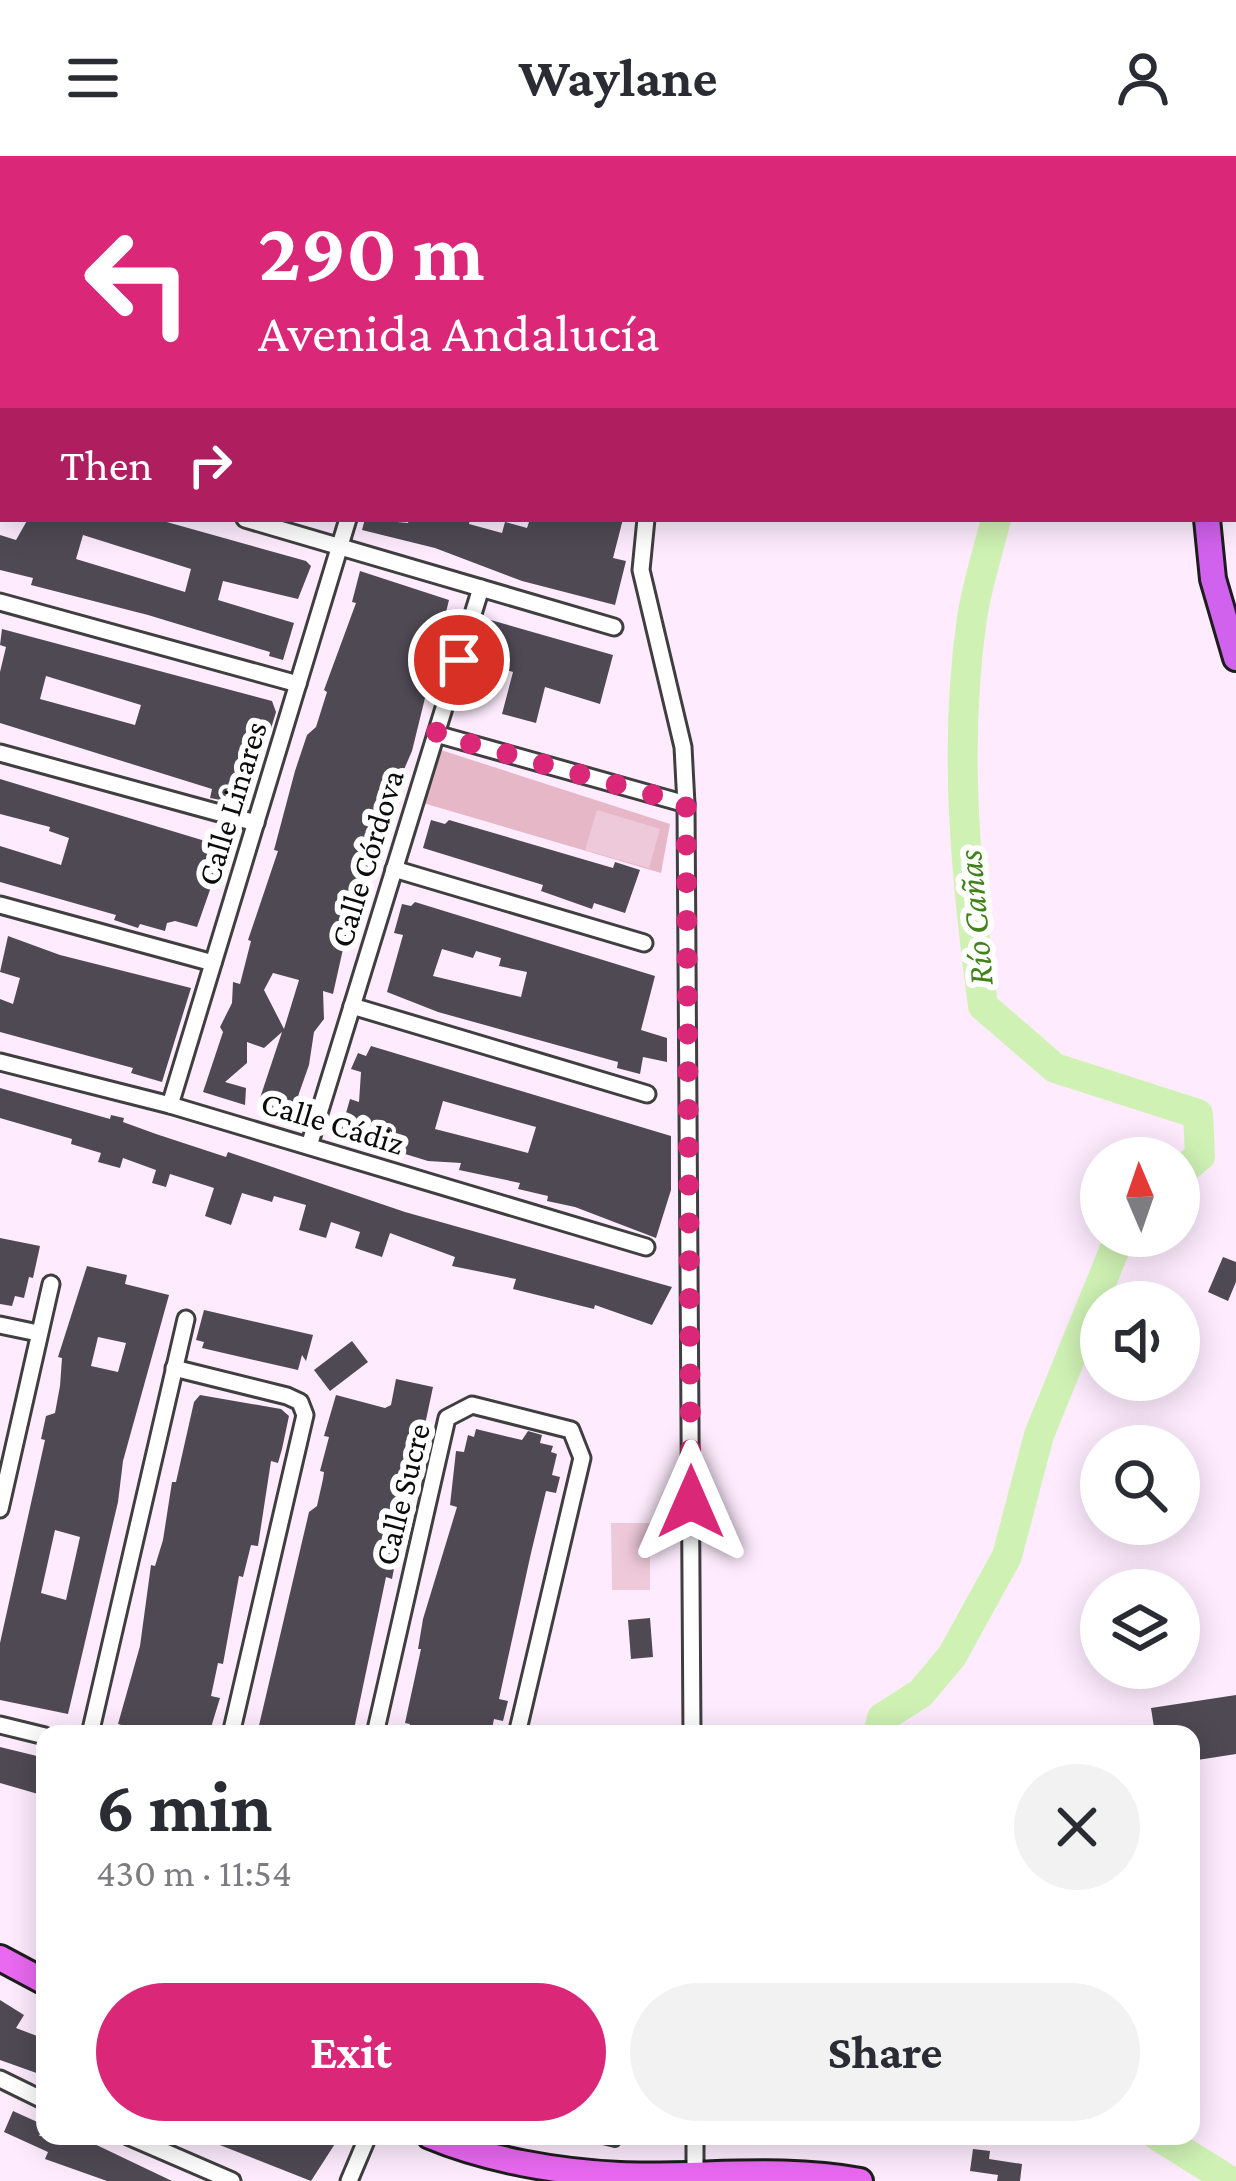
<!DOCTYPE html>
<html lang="en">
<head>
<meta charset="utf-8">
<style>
  :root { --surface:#fff; --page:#f2f2f3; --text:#2b2b33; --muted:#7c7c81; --accent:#db2777 }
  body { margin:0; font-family:"Crimson Pro",serif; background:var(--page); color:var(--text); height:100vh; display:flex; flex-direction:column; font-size:45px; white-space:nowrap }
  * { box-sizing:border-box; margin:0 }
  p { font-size:39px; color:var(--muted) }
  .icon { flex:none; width:66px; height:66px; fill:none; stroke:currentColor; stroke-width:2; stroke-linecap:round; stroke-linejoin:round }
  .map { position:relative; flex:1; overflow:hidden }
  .details { position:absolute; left:36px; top:1569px; width:1164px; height:420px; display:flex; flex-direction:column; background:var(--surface); border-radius:24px; box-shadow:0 6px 30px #0003 }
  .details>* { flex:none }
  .hud { position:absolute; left:0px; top:0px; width:1236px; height:366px; box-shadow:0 6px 30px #0003; background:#db2777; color:#fff; overflow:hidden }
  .needle { width:78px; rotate:358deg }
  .buttons { position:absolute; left:1080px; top:981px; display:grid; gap:24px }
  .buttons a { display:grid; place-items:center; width:120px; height:120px; border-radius:50%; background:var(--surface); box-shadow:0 6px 30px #0003; font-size:60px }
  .pin { position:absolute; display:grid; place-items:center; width:102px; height:102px; color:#fff; margin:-51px; border:6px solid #fff; border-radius:50%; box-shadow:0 3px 12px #0007 }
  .me { position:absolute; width:132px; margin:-66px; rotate:0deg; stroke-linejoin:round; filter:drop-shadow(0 0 9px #0008) }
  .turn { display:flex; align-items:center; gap:42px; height:252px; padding:0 60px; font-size:54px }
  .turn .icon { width:156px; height:156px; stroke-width:2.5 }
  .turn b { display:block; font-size:84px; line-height:102px }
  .then { display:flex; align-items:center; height:114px; padding:0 60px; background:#0003; gap:24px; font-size:45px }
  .round { display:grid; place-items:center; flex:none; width:126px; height:126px; border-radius:63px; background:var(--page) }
  .summary { display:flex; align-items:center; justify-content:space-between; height:204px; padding:0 60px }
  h1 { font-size:72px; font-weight:700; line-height:90px }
  .action { display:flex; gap:24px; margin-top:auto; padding:24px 60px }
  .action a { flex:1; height:138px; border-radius:72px; background:var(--accent); color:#fff; font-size:48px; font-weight:700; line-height:138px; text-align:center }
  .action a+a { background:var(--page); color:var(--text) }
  header { display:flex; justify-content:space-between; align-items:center; height:156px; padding:0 60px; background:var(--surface); font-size:54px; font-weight:700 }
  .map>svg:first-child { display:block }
  .green { fill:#e6b8c7 }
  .pitch { fill:#eec9da }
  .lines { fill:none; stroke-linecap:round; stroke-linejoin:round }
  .river { stroke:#cff2b4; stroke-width:30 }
  .building { fill:#4f4954; fill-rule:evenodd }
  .service-casing { stroke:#3f3f3f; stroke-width:14 }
  .minor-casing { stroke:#3f3f3f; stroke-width:21 }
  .primary-casing { stroke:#1d1d1d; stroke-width:30 }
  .trunk-casing { stroke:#1d1d1d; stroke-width:30 }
  .service { stroke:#fff; stroke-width:8 }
  .minor { stroke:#fff; stroke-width:15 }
  .primary { stroke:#e969f1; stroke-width:24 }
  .trunk { stroke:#d162ee; stroke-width:24 }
  .route { stroke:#db2777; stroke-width:21; stroke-dasharray:0 37.8 }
  .labels { text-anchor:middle; stroke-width:12; stroke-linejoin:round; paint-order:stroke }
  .street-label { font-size:33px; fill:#0c0c0c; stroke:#fff }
  .water-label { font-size:36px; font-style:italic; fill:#41821b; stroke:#fff }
</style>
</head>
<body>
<header><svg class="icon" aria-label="menu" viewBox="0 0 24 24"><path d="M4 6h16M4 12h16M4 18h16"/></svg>Waylane<svg class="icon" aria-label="person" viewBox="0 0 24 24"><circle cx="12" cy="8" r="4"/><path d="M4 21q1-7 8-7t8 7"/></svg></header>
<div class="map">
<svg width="1236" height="2025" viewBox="0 0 1236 2025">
  <rect width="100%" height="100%" fill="#feecfe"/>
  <polygon class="green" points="441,594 670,668 661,717 423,647"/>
  <g class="pitch">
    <polygon points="597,654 660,673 649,712 585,694"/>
    <polygon points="611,1367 650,1367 650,1434 612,1434"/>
  </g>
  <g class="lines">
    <g class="river">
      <polyline points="1191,3 1196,0"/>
      <path d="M996 363C988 396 977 429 972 462 953 592 966 722 983 850L1055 912 1198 958 1200 1000 1179 1017"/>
      <polyline points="878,1578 882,1562 921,1537 952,1500 1007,1400 1039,1279 1120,1080"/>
      <polyline points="1158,1980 1230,2025"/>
    </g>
  </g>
  <g class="building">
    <path d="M28 363H156L306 405 311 410 298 443 223 425 218 444 294 467 283 504 269 500 270 496 148 459 31 429 33 422 0 414V379L16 384ZM83 379 191 413 185 436 76 403Z"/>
    <polygon points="365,363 408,367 409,363 470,363 469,368 502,377 505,366 527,372 530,363 623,363 613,402 626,405 615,449 522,425 435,392 362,374"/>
    <path d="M360 415 449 444 412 595 399 625 395 623 382 666 365 753 356 750 347 775 333 838 323 835 324 863 314 876 309 909 291 960 257 951 282 876 264 892 247 886V907L225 926 246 932 245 949 203 936 223 876 220 871 232 847 233 826 240 828 251 785 248 784 278 695 274 694 295 615 307 579 316 571 327 536 324 534 356 447 352 446ZM273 817 299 824 284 873 264 834Z"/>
    <polygon points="487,463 613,499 600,548 545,531 536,567 502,558 513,516 493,510 496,501 485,497 491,479 483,476"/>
    <path d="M2 473 272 545 276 556 248 649 210 642 212 633 0 567V516L6 491 0 489ZM46 520 141 549 135 569 40 543Z"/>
    <polygon points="0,623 225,691 197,771 175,765 167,767 165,775 140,768 138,772 114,764 116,759 0,726 0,690 61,709 69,682 49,675 50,671 0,658"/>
    <polygon points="431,664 445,668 449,664 613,712 615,706 640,714 625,757 594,747 592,753 541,735 543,729 423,692"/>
    <path d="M415 746 655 820 641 874 667 882V906L643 901 640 918 617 912 618 906 438 856 387 836 403 779 394 777 402 748 411 750ZM442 793 473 802 476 795 501 802 499 810 527 816 521 841 433 820Z"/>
    <polygon points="8,780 60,799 191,832 162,926 131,917 133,912 0,876 0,843 13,848 20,822 0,816"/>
    <path d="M371 890 671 980V1034L656 1082 575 1051 547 1045 548 1040 518 1033 520 1027 459 1014 461 1007 428 1005 340 978 350 943 359 946 361 916 351 913 358 897 366 900ZM443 945 536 971 528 997 435 973Z"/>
    <polygon points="0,932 110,963 111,959 124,962 123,966 156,978 226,1001 228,996 405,1056 672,1131 652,1169 595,1149 594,1153 513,1133 516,1123 452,1110 455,1101 390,1077 382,1101 355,1092 360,1076 331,1066 326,1082 299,1074 306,1049 274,1040 272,1046 242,1037 231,1069 205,1060 214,1032 170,1018 166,1031 152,1027 156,1014 123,1002 120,1012 98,1006 101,997 71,988 72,983 0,962"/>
    <polygon points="0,1082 40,1090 33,1122 29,1121 24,1142 15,1140 12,1150 0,1148"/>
    <polygon points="1223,1101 1236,1106 1236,1126 1228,1145 1208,1136"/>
    <path d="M87 1110 127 1119 125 1128 169 1139 123 1305 118 1346 68 1558 0 1544V1487L45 1284 41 1283 46 1260 55 1257 60 1230 62 1202 58 1201ZM98 1181 126 1187 118 1216 91 1210ZM55 1374 80 1381 66 1444 41 1437Z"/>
    <polygon points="204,1154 313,1179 306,1205 302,1199 298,1214 202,1192 204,1186 196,1184"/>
    <polygon points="352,1185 368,1206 330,1235 314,1214"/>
    <polygon points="396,1223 433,1231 423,1278 416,1277 407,1313 390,1401 396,1402 392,1423 386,1421 353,1578 257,1578 309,1356 317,1350 323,1323 324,1316 320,1315 329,1281 324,1280 336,1239 385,1252 391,1249"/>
    <polygon points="200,1239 281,1253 289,1260 282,1293 278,1307 271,1305 258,1390 251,1389 243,1421 239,1420 223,1508 218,1507 211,1540 220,1542 209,1578 148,1573 147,1578 123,1578 125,1570 118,1568 140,1490 151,1409 155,1410 163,1384 172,1326 176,1326 194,1246"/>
    <polygon points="476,1273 522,1284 528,1275 542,1279 540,1287 553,1290 551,1296 557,1298 552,1319 560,1321 556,1337 546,1335 531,1397 499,1543 508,1545 503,1565 494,1563 491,1578 407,1578 410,1568 405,1567 421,1493 418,1493 423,1463 457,1351 450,1349 456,1295 464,1296 468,1279 474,1281"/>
    <polygon points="650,1462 653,1501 631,1503 628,1464"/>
    <polygon points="1236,1539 1236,1598 1191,1605 1191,1578 1155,1578 1151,1552"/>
    <polygon points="0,1591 45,1602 45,1640 0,1627"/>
    <polygon points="0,1844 24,1859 16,1872 45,1883 45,1920 0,1904"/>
    <polygon points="13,1955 44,1969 39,1980 84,1983 172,2025 107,2025 45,2003 48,1996 4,1976"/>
    <polygon points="197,1980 340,1980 311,2025"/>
    <polygon points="973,1993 990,1995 989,2003 1022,2008 1020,2025 997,2025 998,2019 970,2015"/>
  </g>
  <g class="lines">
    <defs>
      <polyline id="service" points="595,1980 615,1985"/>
      <g id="minor">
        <polyline points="245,363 614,471"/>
        <polyline points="646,363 641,414 683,591 686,648 692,1578"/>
        <polyline points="0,446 298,528"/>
        <polyline points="436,578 686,648"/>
        <polyline points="0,597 256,667"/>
        <polyline points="394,713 644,787"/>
        <polyline points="0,749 213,807"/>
        <polyline points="352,850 647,938"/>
        <polyline points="0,906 170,949 646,1091"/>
        <polyline points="170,949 348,363"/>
        <polyline points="309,990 481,432"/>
        <polyline points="0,1169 38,1177"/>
        <polyline points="174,1212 287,1240 300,1246 305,1259 231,1578"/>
        <polyline points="0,1353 51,1128"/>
        <polyline points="0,1569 45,1580"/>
        <polyline points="90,1578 186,1163"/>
        <polyline points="375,1578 447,1262 472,1249 571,1274 582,1302 517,1578"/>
        <polyline points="0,1923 45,1945"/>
        <polyline points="128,1980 232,2025"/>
        <polyline points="695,1980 695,2019"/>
        <polyline points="349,2025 368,1980"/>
      </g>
      <g id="primary">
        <polyline points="0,1802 45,1826"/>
        <path d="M430 1980C487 2004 558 2016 620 2019 701 2022 780 2010 860 2025"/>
      </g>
      <g id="trunk">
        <polyline points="1231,3 1232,0"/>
        <polyline points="1207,363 1213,423 1236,502"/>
      </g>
    </defs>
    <use href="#service" class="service-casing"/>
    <use href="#minor" class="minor-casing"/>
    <use href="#primary" class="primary-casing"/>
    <use href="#trunk" class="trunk-casing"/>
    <use href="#service" class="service"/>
    <use href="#minor" class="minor"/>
    <use href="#primary" class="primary"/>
    <use href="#trunk" class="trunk"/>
  </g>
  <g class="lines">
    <polyline class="route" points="459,504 436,578 686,648 691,1346"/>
  </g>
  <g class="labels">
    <g class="street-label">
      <text transform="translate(231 647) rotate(-73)" y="12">Calle Linares</text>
      <text transform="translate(366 702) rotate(-73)" y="12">Calle Córdova</text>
      <text transform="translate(333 966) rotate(17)" y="12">Calle Cádiz</text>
      <text transform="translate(401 1338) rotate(-76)" y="12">Calle Sucre</text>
    </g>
    <g class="water-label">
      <text transform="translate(974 762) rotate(-95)" y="13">Río Cañas</text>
    </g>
  </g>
</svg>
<div class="buttons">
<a><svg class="needle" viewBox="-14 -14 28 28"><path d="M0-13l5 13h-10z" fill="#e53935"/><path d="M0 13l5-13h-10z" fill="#7c7c81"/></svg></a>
<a><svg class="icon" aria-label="sound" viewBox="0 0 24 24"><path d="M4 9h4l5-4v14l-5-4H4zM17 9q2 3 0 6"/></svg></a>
<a><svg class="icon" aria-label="search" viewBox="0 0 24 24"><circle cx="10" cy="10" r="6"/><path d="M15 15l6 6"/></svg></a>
<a><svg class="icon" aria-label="layers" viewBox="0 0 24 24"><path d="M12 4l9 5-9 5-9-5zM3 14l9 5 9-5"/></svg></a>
</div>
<div class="pin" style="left:459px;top:504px;background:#d93025"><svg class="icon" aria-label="arrive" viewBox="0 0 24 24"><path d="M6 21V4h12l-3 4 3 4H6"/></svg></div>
<svg class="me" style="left:691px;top:1346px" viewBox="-20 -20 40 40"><path d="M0-17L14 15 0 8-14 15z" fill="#db2777" stroke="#fff" stroke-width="4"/></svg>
<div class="hud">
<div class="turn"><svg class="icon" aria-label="left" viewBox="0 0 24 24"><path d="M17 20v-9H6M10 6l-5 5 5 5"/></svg><div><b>290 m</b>Avenida Andalucía</div></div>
<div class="then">Then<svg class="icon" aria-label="right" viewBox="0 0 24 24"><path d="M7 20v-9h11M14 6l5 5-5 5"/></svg></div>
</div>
<section class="details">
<div class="summary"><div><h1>6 min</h1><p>430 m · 11:54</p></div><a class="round"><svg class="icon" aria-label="close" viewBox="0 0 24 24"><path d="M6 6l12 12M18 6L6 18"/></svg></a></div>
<div class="action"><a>Exit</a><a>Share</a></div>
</section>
</div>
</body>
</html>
